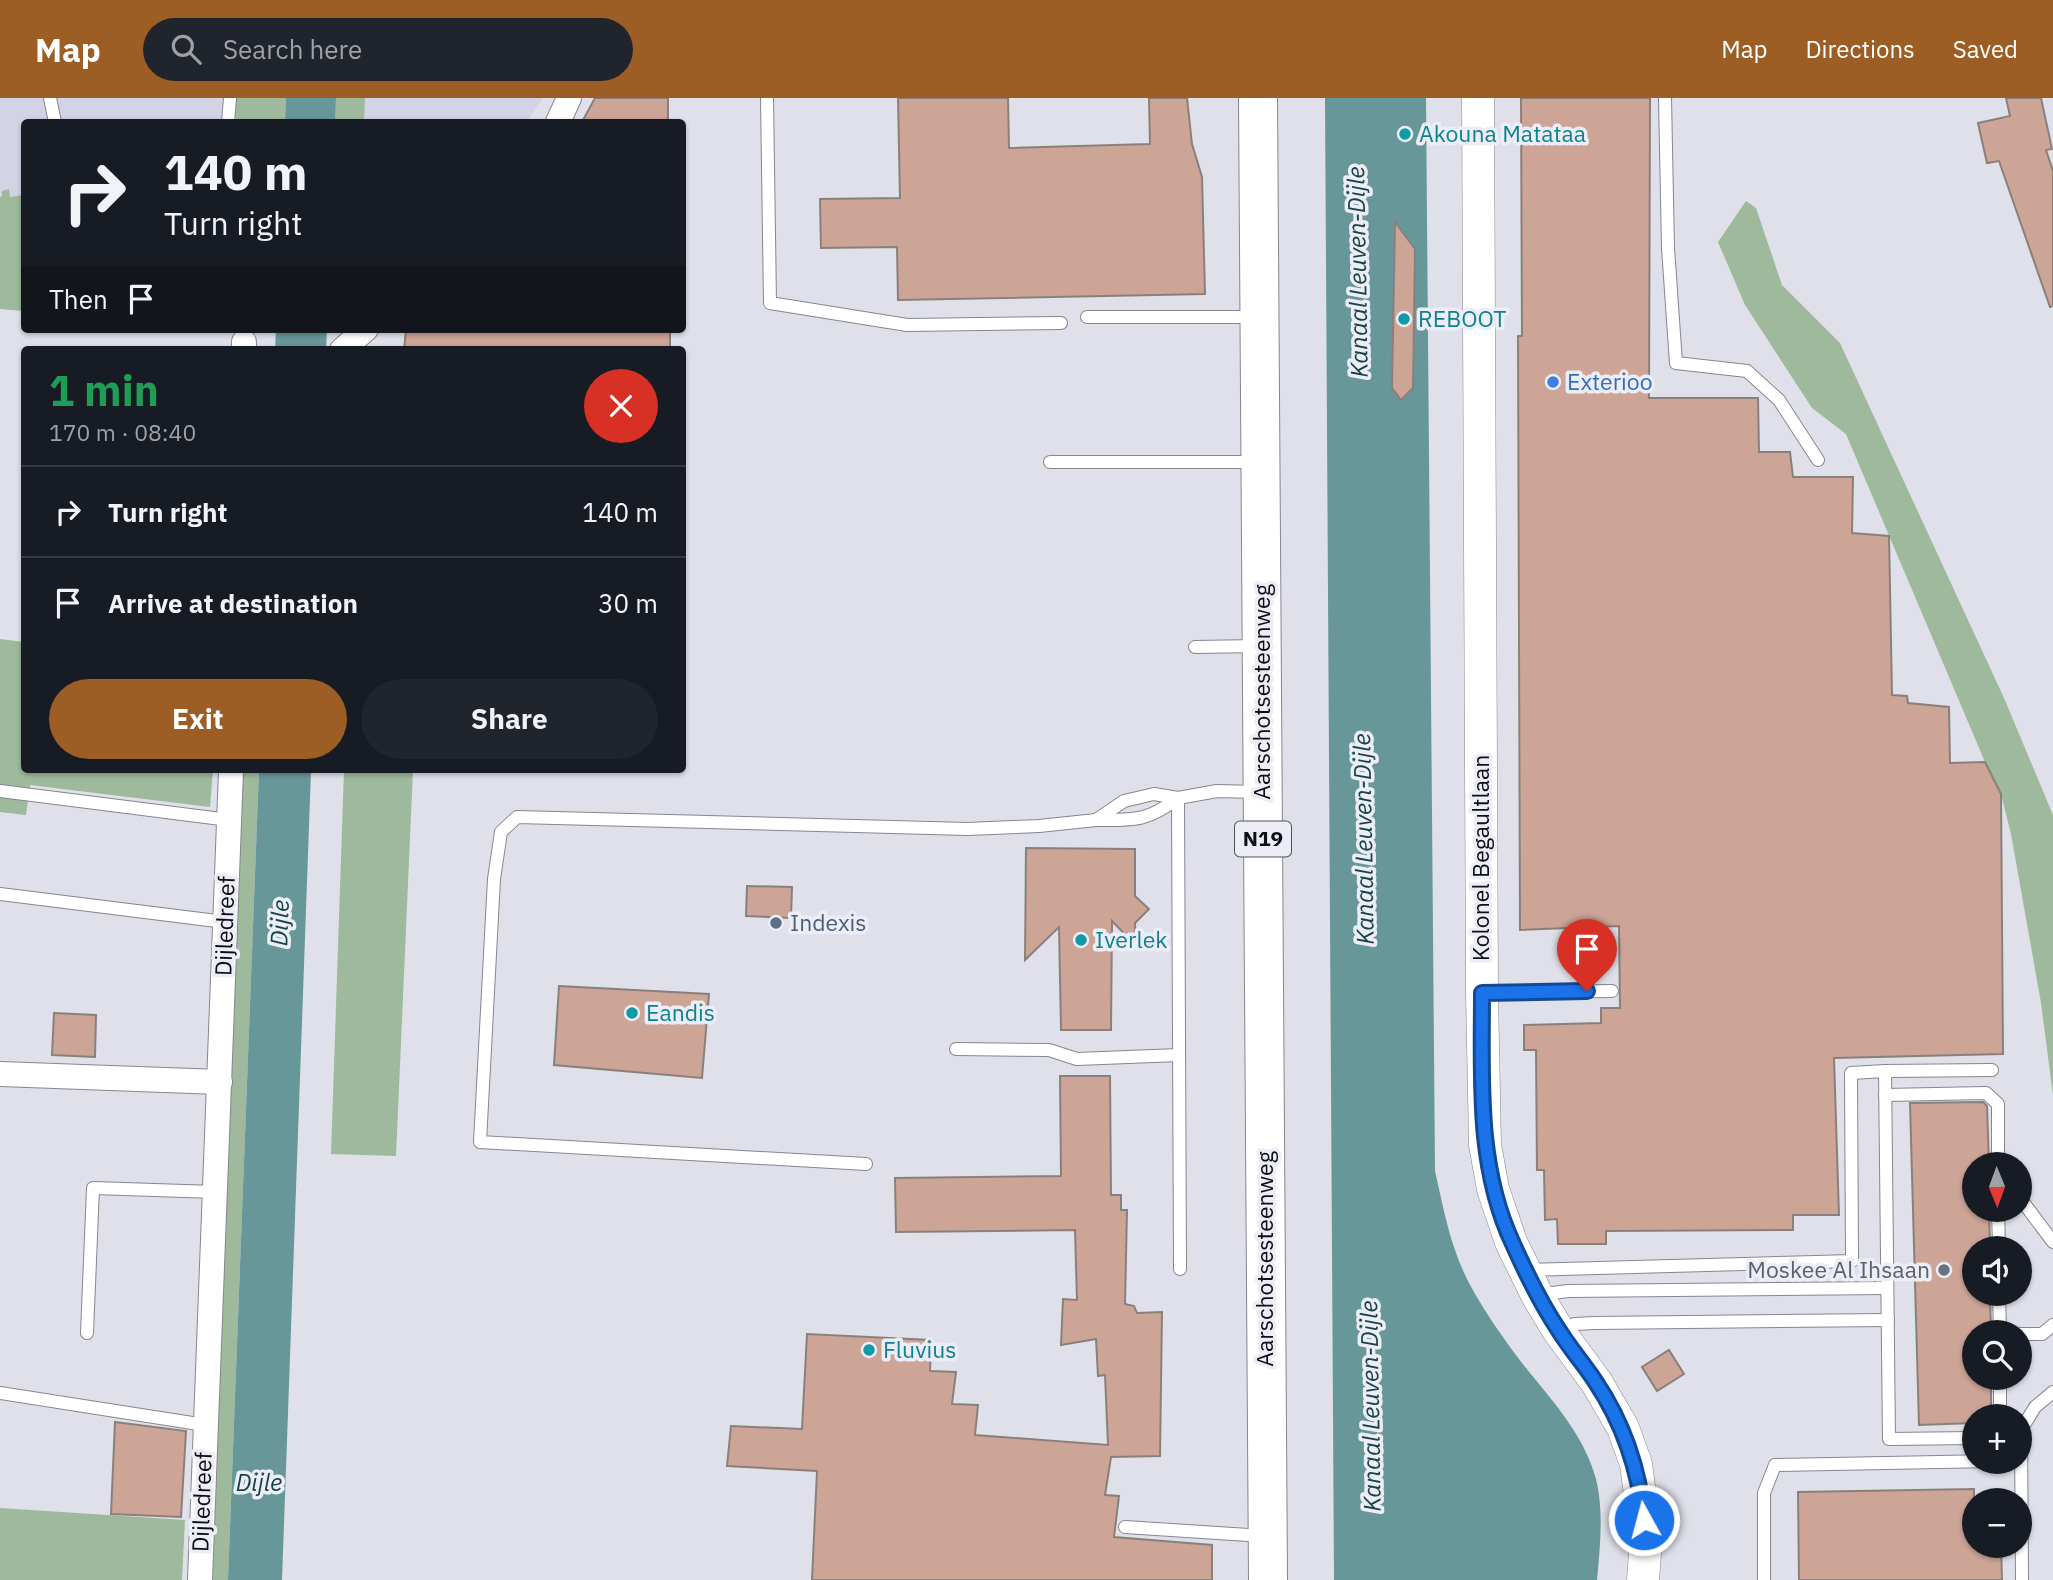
<!DOCTYPE html>
<html lang="en">
<head>
<meta charset="utf-8">
<style>
  :root { --surface:#171b24; --page:#20242c; --text:#f1f3f6; --muted:#9ea1a6; --line:#363941; --accent:#9d5e25 }
  body { margin:0; font-family:"IBM Plex Sans",sans-serif; background:var(--page); color:var(--text); height:100vh; display:flex; flex-direction:column; font-size:26px; white-space:nowrap }
  * { box-sizing:border-box; margin:0 }
  p { font-size:23px; color:var(--muted) }
  .icon { flex:none; width:38px; height:38px; fill:none; stroke:currentColor; stroke-width:2; stroke-linecap:round; stroke-linejoin:round }
  .map { position:relative; flex:1; overflow:hidden }
  .drawer { position:absolute; left:21px; top:248px; width:665px; height:427px; display:flex; flex-direction:column; background:var(--surface); border-radius:7px; box-shadow:0 2px 5px #0004 }
  .drawer>* { flex:none }
  .guide { position:absolute; left:21px; top:21px; width:665px; height:214px; border-radius:7px; box-shadow:0 2px 5px #0004; background:#171b24; color:var(--text); overflow:hidden }
  .needle { width:46px; rotate:179deg }
  .tools { position:absolute; left:1962px; top:1054px; display:grid; gap:14px }
  .tools a { display:grid; place-items:center; width:70px; height:70px; border-radius:50%; background:var(--surface); box-shadow:0 2px 5px #0004; font-size:35px }
  .pin { position:absolute; display:grid; place-items:center; width:60px; height:60px; color:#fff; margin:-72px -30px; border-radius:50% 50% 50% 0; rotate:-45deg; box-shadow:0 0 7px #0007 }
  .pin .icon { rotate:45deg }
  .me { position:absolute; width:77px; margin:-38px; rotate:353deg; stroke-linejoin:round; filter:drop-shadow(0 0 5px #0008) }
  .turn { display:flex; align-items:center; gap:24px; height:147px; padding:0 28px; font-size:32px }
  .turn .icon { width:91px; height:91px; stroke-width:2.5 }
  .turn b { display:block; font-size:49px; line-height:60px }
  .then { display:flex; align-items:center; height:66px; padding:0 28px; background:#0003; gap:14px; font-size:26px }
  .round { display:grid; place-items:center; flex:none; width:74px; height:74px; border-radius:37px; background:var(--page) }
  .head { display:flex; align-items:center; justify-content:space-between; height:119px; padding:0 28px }
  h1 { font-size:42px; font-weight:700; line-height:52px; color:#1e9e55 }
  .cta { display:flex; gap:14px; margin-top:auto; padding:14px 28px }
  .cta a { flex:1; height:80px; border-radius:42px; background:var(--accent); color:#fff; font-size:28px; font-weight:700; line-height:80px; text-align:center }
  .cta a+a { background:var(--page); color:var(--text) }
  ul { padding:0; list-style:none }
  li { display:flex; align-items:center; gap:21px; height:91px; padding:0 28px; border-top:2px solid var(--line) }
  li div { flex:1 }
  li b { display:block; font-size:26px }
  li em { font-style:normal }
  header { display:flex; align-items:center; gap:42px; box-sizing:border-box; height:98px; padding:0 35px; background:var(--accent); color:#fff }
  header strong { font-size:33px }
  nav { display:flex; gap:38px; margin-inline-start:auto; font-size:24px }
  .search { width:490px; height:63px; background:var(--page); display:flex; align-items:center; gap:18px; box-sizing:border-box; padding:0 24px; border-radius:38px; color:var(--muted); font-size:26px }
  .map>svg:first-child { display:block }
  .built { fill:#d2d3e4 }
  .green { fill:#9eb99c }
  .water { fill:#679798 }
  .building { fill:#cda596; stroke:#89807c; stroke-width:2 }
  .lines { fill:none; stroke-linecap:round; stroke-linejoin:round }
  .service-casing { stroke:#86868f; stroke-width:14 }
  .minor-casing { stroke:#86868f; stroke-width:26 }
  .tertiary-casing { stroke:#86868f; stroke-width:33 }
  .primary-casing { stroke:#86868f; stroke-width:40 }
  .service { stroke:#fff; stroke-width:12 }
  .minor { stroke:#fff; stroke-width:24 }
  .tertiary { stroke:#fff; stroke-width:32 }
  .primary { stroke:#fff; stroke-width:38 }
  .route-casing { stroke:#114b97; stroke-width:18 }
  .route { stroke:#1a73e8; stroke-width:12 }
  .culture-dot { fill:#0f9aa8; stroke:#ecedf7; stroke-width:2.5 }
  .shop-dot { fill:#3f7fe0; stroke:#ecedf7; stroke-width:2.5 }
  .service-dot { fill:#5c6f8a; stroke:#ecedf7; stroke-width:2.5 }
  .worship-dot { fill:#6b7280; stroke:#ecedf7; stroke-width:2.5 }
  .labels { text-anchor:middle; stroke-width:7; stroke-linejoin:round; paint-order:stroke }
  .shield { fill:#ecedf7; stroke:#515257; stroke-width:2 }
  .shield-label { font-size:21px; font-weight:bold; fill:#0e0f12 }
  .culture-label { font-size:23px; fill:#0d838f; stroke:#ecedf7; text-anchor:start }
  .shop-label { font-size:23px; fill:#366cbe; stroke:#ecedf7; text-anchor:start }
  .street-label { font-size:23px; fill:#0e0f12; stroke:#ecedf7 }
  .service-label { font-size:23px; fill:#4e5e75; stroke:#ecedf7; text-anchor:start }
  .worship-label { font-size:23px; fill:#5b616d; stroke:#ecedf7; text-anchor:end }
  .water-label { font-size:24px; font-style:italic; fill:#174546; stroke:#ecedf7 }
</style>
</head>
<body>
<header>
<strong>Map</strong>
<div class="search"><svg class="icon" aria-label="search" viewBox="0 0 24 24"><circle cx="10" cy="10" r="6"/><path d="M15 15l6 6"/></svg>Search here</div>
<nav><a>Map</a><a>Directions</a><a>Saved</a></nav>
</header>
<div class="map">
<svg width="2053" height="1482" viewBox="0 0 2053 1482">
  <rect width="100%" height="100%" fill="#dfe0e9"/>
  <polygon class="built" points="0,0 543,0 527,24 24,24 24,213 0,211"/>
  <g class="green">
    <polygon points="232,0 286,0 285,24 237,24 236,20 231,17"/>
    <polygon points="336,0 365,0 364,24 335,24"/>
    <polygon points="9,91 10,99 24,97 24,213 0,211 0,99 2,98 2,93"/>
    <polygon points="1746,103 1756,110 1782,187 1840,245 2004,600 2053,717 2053,997 2041,905 2011,736 2001,696 1985,664 1846,336 1812,310 1745,207 1718,144"/>
    <polygon points="0,541 24,544 24,672 213,672 210,709 30,687 26,717 0,714"/>
    <polygon points="241,672 259,672 228,1482 209,1482"/>
    <polygon points="344,672 413,672 396,1058 331,1056"/>
    <polygon points="0,1410 185,1422 182,1482 0,1482"/>
  </g>
  <g class="water">
    <polygon points="286,0 336,0 335,24 285,24"/>
    <path d="M1325 0H1426L1435 1073C1444 1113 1450 1148 1469 1185 1484 1213 1503 1240 1522 1265 1550 1300 1584 1336 1596 1381 1604 1414 1600 1449 1597 1482H1334Z"/>
    <polygon points="276,231 327,231 326,252 275,252"/>
    <polygon points="259,672 311,672 282,1482 228,1482"/>
  </g>
  <g class="building">
    <polygon points="595,0 668,0 668,24 582,24"/>
    <polygon points="898,0 1008,0 1009,50 1150,46 1149,0 1187,0 1192,46 1202,79 1205,196 898,202 897,149 821,150 820,101 900,100"/>
    <polygon points="1521,0 1650,0 1649,300 1758,300 1759,354 1790,354 1793,379 1853,379 1852,435 1889,438 1892,597 1907,598 1908,605 1949,609 1950,665 1985,664 2001,696 2003,956 1834,960 1839,1117 1793,1117 1793,1132 1606,1133 1606,1146 1558,1146 1557,1121 1545,1122 1544,1072 1537,1072 1536,952 1524,952 1524,927 1601,925 1601,910 1620,910 1619,828 1520,832 1518,238 1522,238"/>
    <polygon points="2006,0 2041,0 2052,51 2046,52 2053,73 2053,208 2050,209 1999,63 1987,65 1978,25 2010,18"/>
    <polygon points="1395,124 1415,151 1413,290 1401,302 1392,290"/>
    <polygon points="406,231 670,231 670,252 404,252"/>
    <polygon points="1026,750 1135,751 1135,798 1149,811 1135,825 1136,848 1112,823 1111,932 1061,932 1059,829 1025,862"/>
    <polygon points="747,788 792,789 791,820 746,818"/>
    <polygon points="559,888 709,896 702,980 554,967"/>
    <polygon points="54,915 96,917 95,959 52,957"/>
    <polygon points="1060,978 1110,978 1111,1097 1121,1097 1121,1112 1127,1112 1125,1206 1134,1208 1137,1215 1162,1214 1160,1358 1111,1359 1105,1397 1119,1398 1114,1439 1212,1447 1212,1482 812,1482 817,1373 727,1368 731,1328 802,1331 807,1236 931,1242 930,1273 956,1274 952,1306 978,1307 975,1337 1108,1347 1105,1277 1098,1278 1096,1241 1061,1247 1063,1201 1077,1202 1075,1132 896,1134 895,1080 1061,1078"/>
    <polygon points="1983,1004 1987,1008 1989,1066 1974,1066 1974,1111 1989,1111 1990,1150 1974,1150 1974,1195 1990,1195 1991,1234 1974,1234 1974,1279 1991,1279 1991,1318 1974,1318 1974,1325 1919,1327 1910,1005"/>
    <polygon points="1669,1252 1684,1276 1657,1293 1642,1269"/>
    <polygon points="115,1324 186,1333 181,1419 111,1416"/>
    <polygon points="1974,1391 1974,1447 2001,1447 2002,1482 1799,1482 1798,1394"/>
  </g>
  <g class="lines">
    <defs>
      <g id="service">
        <polyline points="50,0 55,24"/>
        <polyline points="767,0 770,205 907,227 1061,225"/>
        <polyline points="1665,0 1668,150 1676,265 1747,273 1779,302 1818,362"/>
        <polyline points="228,24 230,0"/>
        <polyline points="1087,219 1254,219"/>
        <polyline points="1050,364 1257,364"/>
        <polyline points="1195,549 1258,548"/>
        <polyline points="0,693 229,722"/>
        <path d="M1154 696 1178 700C1147 724 1133 722 1096 722L1124 703Z"/>
        <polyline points="0,796 225,824"/>
        <polyline points="1482,895 1612,893"/>
        <polyline points="956,951 1049,952 1077,961 1179,957"/>
        <polyline points="1885,997 1986,995 1998,1006 1998,1066"/>
        <polyline points="866,1066 480,1044 494,781 501,734 517,719 967,731 1039,728 1096,722"/>
        <polyline points="2020,1100 2053,1144"/>
        <polyline points="1998,1111 1999,1150"/>
        <polyline points="1180,1171 1178,700 1217,693 1259,694"/>
        <polyline points="1526,1172 1852,1163 1851,975 1885,973"/>
        <polyline points="1999,1195 2000,1234"/>
        <polyline points="1537,1197 1568,1193 1887,1190"/>
        <polyline points="1560,1231 1575,1226 1594,1225 1888,1222"/>
        <polyline points="87,1235 93,1090 215,1094"/>
        <polyline points="2020,1236 2042,1236 2053,1227"/>
        <polyline points="2000,1279 2000,1318"/>
        <polyline points="0,1295 205,1327"/>
        <polyline points="1974,1340 1889,1341 1885,973 1992,972"/>
        <polyline points="1125,1429 1264,1438"/>
        <polyline points="1764,1482 1764,1395 1775,1367 1993,1363"/>
        <polyline points="2022,1482 2021,1332 2035,1309 2053,1294"/>
      </g>
      <g id="minor">
        <polyline points="558,24 569,0"/>
        <polyline points="244,252 244,244"/>
        <polyline points="342,252 366,231"/>
        <polyline points="0,976 220,984"/>
        <polyline points="200,1482 231,672"/>
      </g>
      <polyline id="tertiary" points="1478,0 1482,895 1485,1047 1493,1091 1511,1144 1537,1197 1558,1232 1597,1285 1623,1330 1636,1366 1646,1442 1643,1482"/>
      <polyline id="primary" points="1258,0 1268,1482"/>
    </defs>
    <use href="#service" class="service-casing"/>
    <use href="#minor" class="minor-casing"/>
    <use href="#tertiary" class="tertiary-casing"/>
    <use href="#primary" class="primary-casing"/>
    <use href="#service" class="service"/>
    <use href="#minor" class="minor"/>
    <use href="#tertiary" class="tertiary"/>
    <use href="#primary" class="primary"/>
  </g>
  <g class="lines">
    <defs>
      <path id="route" d="M1587 893 1482 895C1482 979 1476 1068 1513 1146 1526 1175 1540 1204 1558 1231 1569 1249 1583 1265 1595 1283 1624 1326 1639 1371 1644 1422"/>
    </defs>
    <use href="#route" class="route-casing"/>
    <use href="#route" class="route"/>
  </g>
  <g class="culture-dot">
    <circle cx="1405" cy="36" r="7"/>
    <circle cx="1404" cy="221" r="7"/>
    <circle cx="1081" cy="842" r="7"/>
    <circle cx="632" cy="915" r="7"/>
    <circle cx="869" cy="1252" r="7"/>
  </g>
  <circle class="shop-dot" cx="1553" cy="284" r="7"/>
  <circle class="service-dot" cx="776" cy="825" r="7"/>
  <circle class="worship-dot" cx="1944" cy="1172" r="7"/>
  <g class="labels">
    <rect class="shield" x="1235" y="723.5" width="56" height="35" rx="5"/>
    <g class="shield-label">
      <text x="1263" y="748">N19</text>
    </g>
    <g class="culture-label">
      <text x="1419" y="44">Akouna Matataa</text>
      <text x="1418" y="229">REBOOT</text>
      <text x="1095" y="850">Iverlek</text>
      <text x="646" y="923">Eandis</text>
      <text x="883" y="1260">Fluvius</text>
    </g>
    <g class="shop-label">
      <text x="1567" y="292">Exterioo</text>
    </g>
    <g class="street-label">
      <text transform="translate(1262 594) rotate(-90)" y="8">Aarschotsesteenweg</text>
      <text transform="translate(1481 760) rotate(-90)" y="8">Kolonel Begaultlaan</text>
      <text transform="translate(225 828) rotate(-88)" y="8">Dijledreef</text>
      <text transform="translate(1265 1161) rotate(-90)" y="8">Aarschotsesteenweg</text>
      <text transform="translate(202 1404) rotate(-88)" y="8">Dijledreef</text>
    </g>
    <g class="service-label">
      <text x="790" y="833">Indexis</text>
    </g>
    <g class="worship-label">
      <text x="1930" y="1180">Moskee Al Ihsaan</text>
    </g>
    <g class="water-label">
      <text transform="translate(1358 174) rotate(-91)" y="8">Kanaal Leuven-Dijle</text>
      <text transform="translate(1364 741) rotate(-91)" y="8">Kanaal Leuven-Dijle</text>
      <text transform="translate(280 825) rotate(-88)" y="8">Dijle</text>
      <text transform="translate(1371 1308) rotate(-91)" y="8">Kanaal Leuven-Dijle</text>
      <text x="259" y="1393">Dijle</text>
    </g>
  </g>
</svg>
<div class="tools">
<a><svg class="needle" viewBox="-14 -14 28 28"><path d="M0-13l5 13h-10z" fill="#e53935"/><path d="M0 13l5-13h-10z" fill="#9ea1a6"/></svg></a>
<a><svg class="icon" aria-label="sound" viewBox="0 0 24 24"><path d="M4 9h4l5-4v14l-5-4H4zM17 9q2 3 0 6"/></svg></a>
<a><svg class="icon" aria-label="search" viewBox="0 0 24 24"><circle cx="10" cy="10" r="6"/><path d="M15 15l6 6"/></svg></a>
<a>+</a>
<a>−</a>
</div>
<div class="pin" style="left:1587px;top:893px;background:#d93025"><svg class="icon" aria-label="arrive" viewBox="0 0 24 24"><path d="M6 21V4h12l-3 4 3 4H6"/></svg></div>
<svg class="me" style="left:1644px;top:1422px" viewBox="-20 -20 40 40"><circle r="17" fill="#1a73e8" stroke="#fff" stroke-width="3"/><path d="M0-11L8 9 0 5-8 9z" fill="#fff"/></svg>
<div class="guide">
<div class="turn"><svg class="icon" aria-label="right" viewBox="0 0 24 24"><path d="M7 20v-9h11M14 6l5 5-5 5"/></svg><div><b>140 m</b>Turn right</div></div>
<div class="then">Then<svg class="icon" aria-label="arrive" viewBox="0 0 24 24"><path d="M6 21V4h12l-3 4 3 4H6"/></svg></div>
</div>
<section class="drawer">
<div class="head"><div><h1>1 min</h1><p>170 m · 08:40</p></div><a class="round" style="background:#d93025;color:#fff"><svg class="icon" aria-label="close" viewBox="0 0 24 24"><path d="M6 6l12 12M18 6L6 18"/></svg></a></div>
<ul>
<li><svg class="icon" aria-label="right" viewBox="0 0 24 24"><path d="M7 20v-9h11M14 6l5 5-5 5"/></svg><div><b>Turn right</b></div><em>140 m</em></li>
<li><svg class="icon" aria-label="arrive" viewBox="0 0 24 24"><path d="M6 21V4h12l-3 4 3 4H6"/></svg><div><b>Arrive at destination</b></div><em>30 m</em></li>
</ul>
<div class="cta"><a>Exit</a><a>Share</a></div>
</section>
</div>
</body>
</html>
